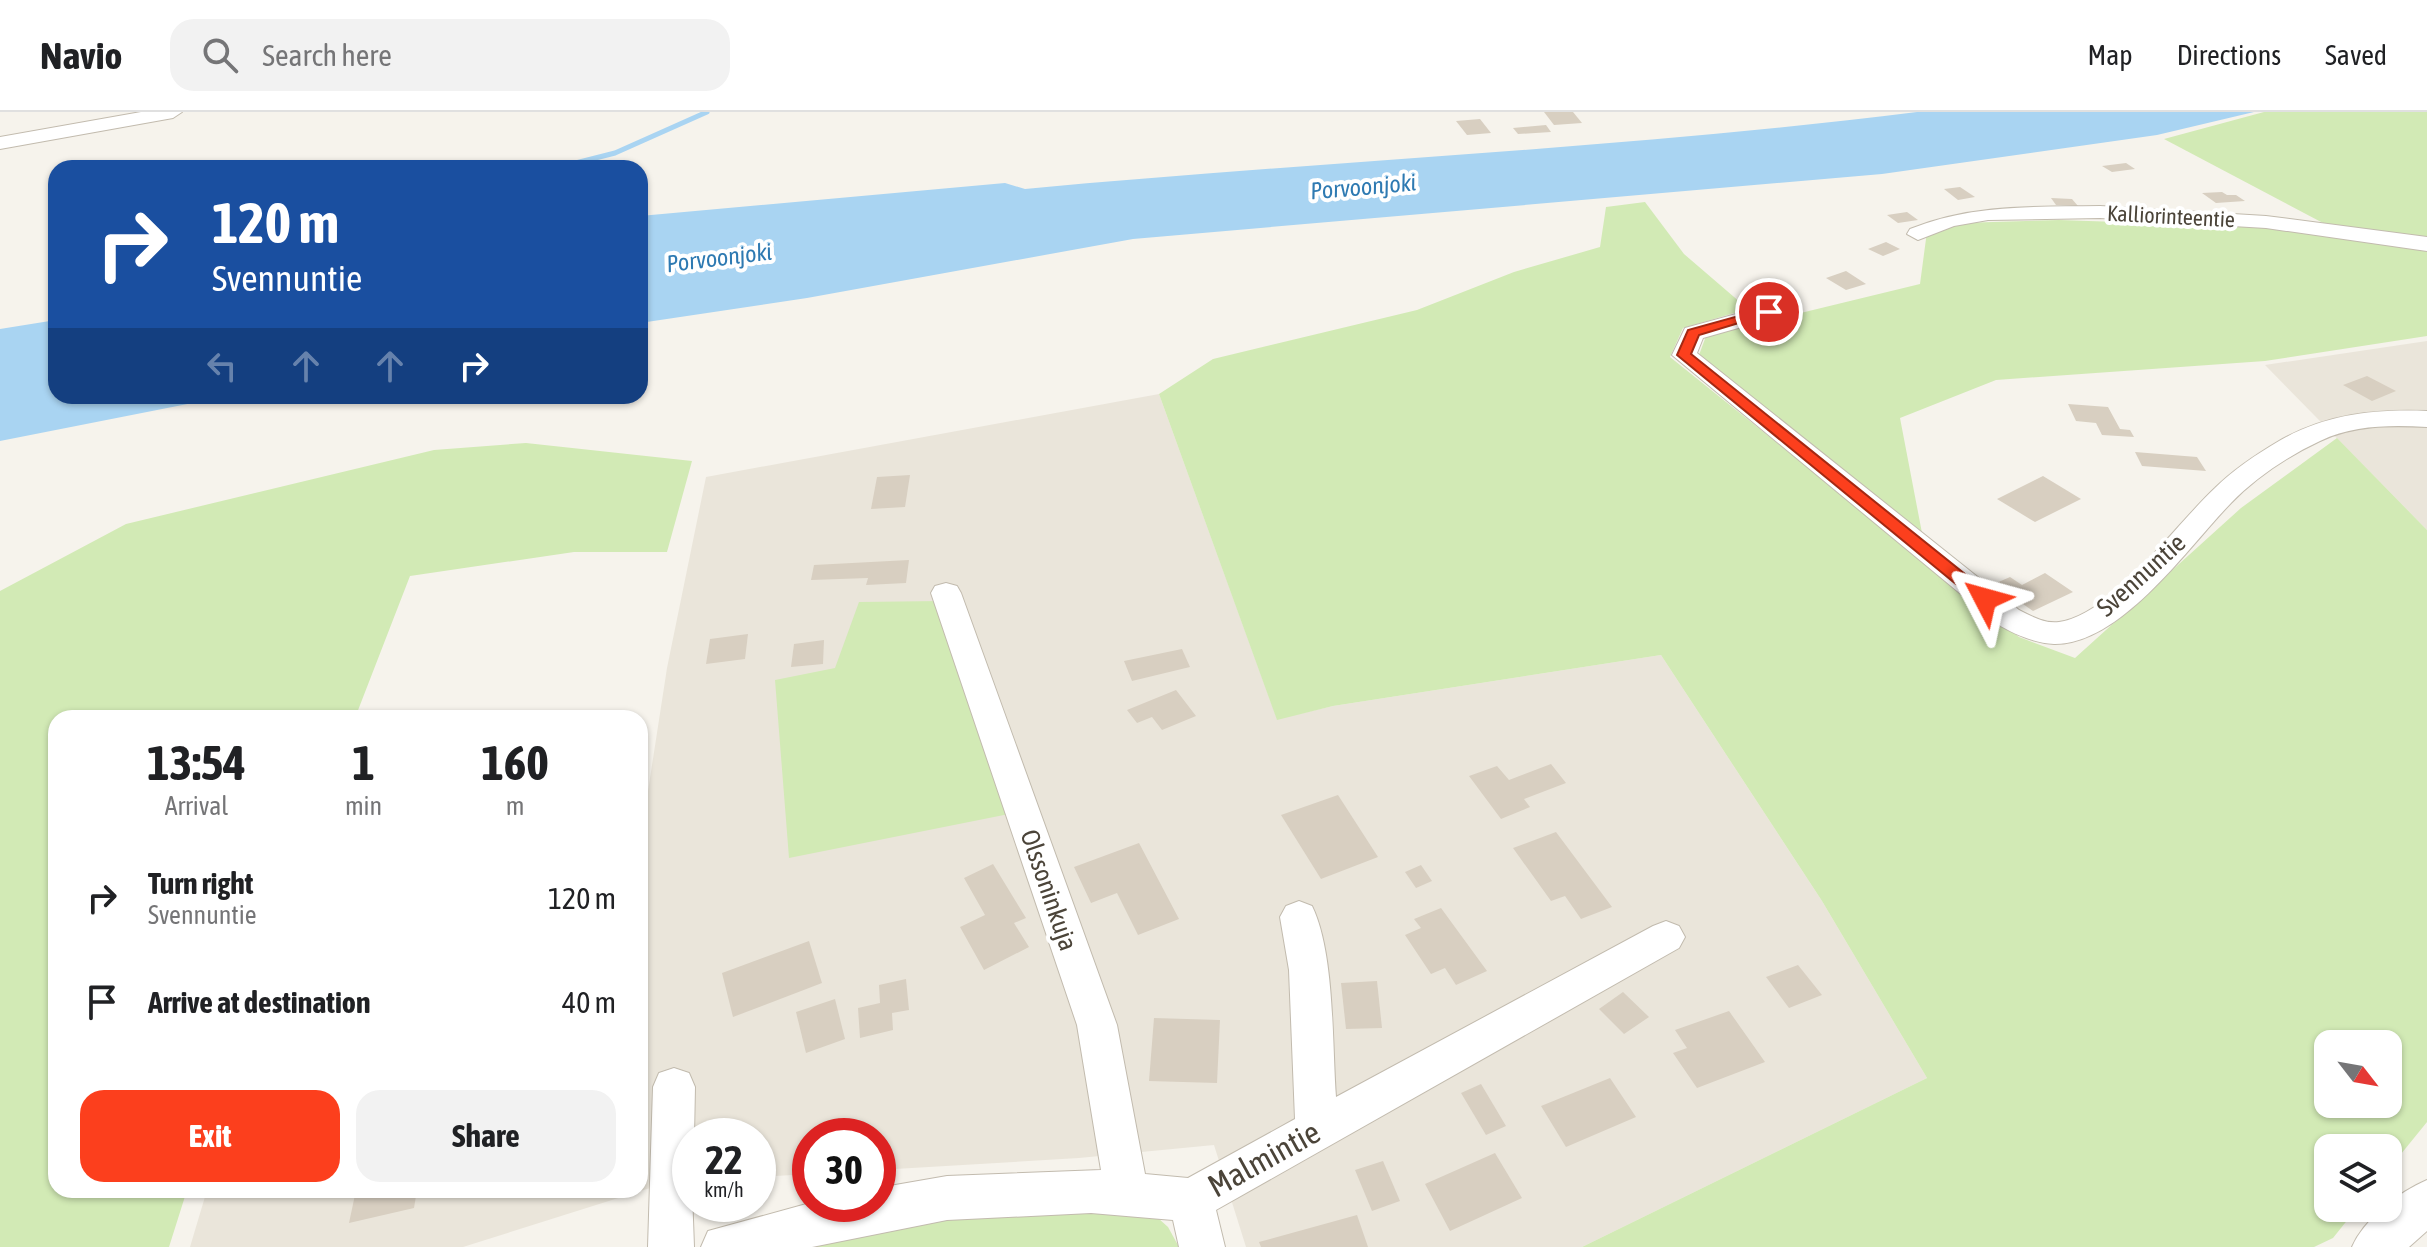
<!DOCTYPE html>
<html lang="en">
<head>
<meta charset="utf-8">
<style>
  :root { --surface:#fff; --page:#f2f2f2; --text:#202124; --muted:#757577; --line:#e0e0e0; --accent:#fc3f1d }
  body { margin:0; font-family:"Asap Condensed",sans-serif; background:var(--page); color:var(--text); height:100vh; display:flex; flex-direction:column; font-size:30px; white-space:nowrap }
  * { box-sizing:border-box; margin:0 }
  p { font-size:26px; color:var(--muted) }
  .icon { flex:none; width:44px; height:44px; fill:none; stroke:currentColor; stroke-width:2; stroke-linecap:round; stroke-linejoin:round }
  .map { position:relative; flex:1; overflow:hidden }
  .details { position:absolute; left:48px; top:598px; width:600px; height:488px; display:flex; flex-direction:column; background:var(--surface); border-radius:24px; box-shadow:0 2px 6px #0004 }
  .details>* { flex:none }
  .top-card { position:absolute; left:48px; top:48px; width:600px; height:244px; border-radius:24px; box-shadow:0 2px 6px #0004; background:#1a4fa0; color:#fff; overflow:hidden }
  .needle { width:52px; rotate:121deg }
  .buttons { position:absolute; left:2314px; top:918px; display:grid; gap:16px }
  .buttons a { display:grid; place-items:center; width:88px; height:88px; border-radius:16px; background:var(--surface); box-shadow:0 2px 6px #0004; font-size:40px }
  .speed { position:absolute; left:672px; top:1006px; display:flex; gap:16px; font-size:40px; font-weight:700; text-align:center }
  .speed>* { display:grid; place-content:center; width:104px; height:104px; border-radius:50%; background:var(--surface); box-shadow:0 2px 6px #0004; line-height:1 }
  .speed small { font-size:20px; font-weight:400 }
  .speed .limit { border:12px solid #d22; background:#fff; color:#111 }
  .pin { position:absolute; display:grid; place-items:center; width:68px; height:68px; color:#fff; margin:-34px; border:4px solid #fff; border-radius:50%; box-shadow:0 2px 8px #0007 }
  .me { position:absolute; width:88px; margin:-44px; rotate:309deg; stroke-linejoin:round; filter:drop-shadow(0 0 6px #0008) }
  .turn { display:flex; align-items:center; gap:28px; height:168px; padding:0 32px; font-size:36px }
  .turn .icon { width:104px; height:104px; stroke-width:2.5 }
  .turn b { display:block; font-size:56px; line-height:68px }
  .lanes { display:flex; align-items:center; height:76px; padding:0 32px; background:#0003; justify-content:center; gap:40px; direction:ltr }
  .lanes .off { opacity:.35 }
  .eta { display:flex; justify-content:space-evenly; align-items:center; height:136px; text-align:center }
  .eta b { font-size:48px; font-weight:700; line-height:56px }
  .primary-button { display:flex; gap:16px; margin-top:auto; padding:16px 32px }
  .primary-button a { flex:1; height:92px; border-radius:24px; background:var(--accent); color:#fff; font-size:32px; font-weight:700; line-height:92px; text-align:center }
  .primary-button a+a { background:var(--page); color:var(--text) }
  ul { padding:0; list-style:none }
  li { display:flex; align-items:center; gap:24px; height:104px; padding:0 32px }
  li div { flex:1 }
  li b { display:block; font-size:30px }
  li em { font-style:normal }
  header { display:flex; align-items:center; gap:48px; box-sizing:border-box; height:112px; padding:0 40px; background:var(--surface); border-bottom:2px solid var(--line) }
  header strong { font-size:38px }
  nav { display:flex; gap:44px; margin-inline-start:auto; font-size:28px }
  .search { width:560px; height:72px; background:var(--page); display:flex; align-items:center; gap:20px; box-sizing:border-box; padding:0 28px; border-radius:24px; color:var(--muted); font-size:30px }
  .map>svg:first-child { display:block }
  .residential { fill:#eae5da }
  .green { fill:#d2eab5; fill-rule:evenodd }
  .water { fill:#a9d4f2 }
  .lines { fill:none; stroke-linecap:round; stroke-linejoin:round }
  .stream { stroke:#a9d4f2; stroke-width:5 }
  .building { fill:#d8cfc1 }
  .minor-casing { stroke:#c2bbae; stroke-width:2 }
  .minor { fill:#fff; fill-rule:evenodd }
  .route { fill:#fc3f1d; stroke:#a42913; stroke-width:2 }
  .labels { text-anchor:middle; stroke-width:8; stroke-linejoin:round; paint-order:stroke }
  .far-street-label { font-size:22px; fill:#4b4439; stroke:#fff }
  .far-water-label { font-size:24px; font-style:italic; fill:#2e7ab2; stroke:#fff }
  .street-label { font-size:26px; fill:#4b4439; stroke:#fff }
  .near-street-label { font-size:32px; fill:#4b4439; stroke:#fff }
</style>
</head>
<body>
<header>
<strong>Navio</strong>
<div class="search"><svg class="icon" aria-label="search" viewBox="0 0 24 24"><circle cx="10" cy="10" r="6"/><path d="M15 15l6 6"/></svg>Search here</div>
<nav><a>Map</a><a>Directions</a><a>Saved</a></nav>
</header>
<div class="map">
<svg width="2427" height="1135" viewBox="0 0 2427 1135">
  <rect width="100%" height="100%" fill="#f6f3ec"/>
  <g class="residential">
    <polygon points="2427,229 2427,418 2265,253"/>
    <polygon points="1159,282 1277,607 1333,594 1661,543 1822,789 1927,966 1582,1135 1246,1135 1214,1033 1079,1046 878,1058 878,1024 810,1024 810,1062 758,1065 758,1024 690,1024 669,1070 463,1135 190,1135 207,1078 640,1078 640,731 667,556 706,365"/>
  </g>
  <g class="green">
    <polygon points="2264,0 2427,0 2427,128 2323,111 2164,27"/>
    <path d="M1645 90 1684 142 1748 197 1683 216 1670 245 2019 525 2075 546 2241 396 2337 326 2427 418V1010L2388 1058V1036H2328V1096H2357L2333 1126 2314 1135H1582L1927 966 1822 789 1661 543 1333 594 1277 608 1159 282 1213 247 1417 198 1514 160 1600 135 1606 95ZM2328 932H2388V992H2328Z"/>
    <polygon points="2059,108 2265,115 2427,137 2427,224 2265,249 1996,268 1900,306 1922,421 1699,243 1706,224 1920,172 1928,112"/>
    <polygon points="526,331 692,349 667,440 574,440 410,464 355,606 56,606 56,1078 187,1078 169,1135 0,1135 0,479 126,412 434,338"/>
    <polygon points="941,489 1009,702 789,746 775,568 835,556 859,490"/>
    <polygon points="1081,1096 1158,1106 1168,1115 1179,1135 790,1135 872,1114"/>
  </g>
  <g class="water">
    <path d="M1917 0H2254L2157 23 1882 62 1133 127 807 186 640 211V104L1005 71 1025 77C1322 49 1621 37 1917 0Z"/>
    <polygon points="56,208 56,284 228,284 0,329 0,217"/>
  </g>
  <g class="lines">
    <polyline class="stream" points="556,56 615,41 707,0"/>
  </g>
  <g class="building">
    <polygon points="1544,0 1573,0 1582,11 1554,13"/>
    <polygon points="1480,7 1491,21 1467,23 1456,9"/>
    <polygon points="1546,13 1551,20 1518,22 1513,16"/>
    <polygon points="2126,51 2135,57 2112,60 2102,54"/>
    <polygon points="1960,75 1975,85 1958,88 1944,77"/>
    <polygon points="2222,80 2227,83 2236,83 2245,89 2216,91 2202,81"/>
    <polygon points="2051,86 2072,87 2078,94 2056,93"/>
    <polygon points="1907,100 1918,108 1898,111 1887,103"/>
    <polygon points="1886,130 1900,137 1883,144 1868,137"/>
    <polygon points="1846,159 1866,172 1846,178 1826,166"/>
    <polygon points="1774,176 1784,183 1754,190 1744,182"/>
    <polygon points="2367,264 2396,279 2372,289 2343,273"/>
    <polygon points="2068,292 2108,295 2120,317 2130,318 2134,325 2102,323 2096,311 2076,309"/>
    <polygon points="2135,340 2197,345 2206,359 2142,354"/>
    <polygon points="910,363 905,395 871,397 877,365"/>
    <polygon points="2043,364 2081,387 2035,410 1997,387"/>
    <polygon points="909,448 906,471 866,473 868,466 811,468 814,453"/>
    <polygon points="2045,461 2073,480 2033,499 1994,472 2010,465 2022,473"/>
    <polygon points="748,522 745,547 706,552 710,527"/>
    <polygon points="824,528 823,552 791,555 794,532"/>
    <polygon points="1182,537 1190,555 1132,569 1124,549"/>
    <polygon points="1176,578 1196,604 1162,618 1152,605 1137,611 1127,598"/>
    <polygon points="1551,652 1566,671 1524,687 1530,695 1501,707 1469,664 1497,654 1509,668"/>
    <polygon points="1338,683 1378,745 1321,767 1281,703"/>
    <polygon points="1556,720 1612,795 1581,807 1565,784 1551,789 1513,736"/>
    <polygon points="1139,731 1179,807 1138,823 1117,781 1091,791 1074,755"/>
    <polygon points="993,752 1026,806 1014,811 1029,835 984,858 960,815 985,803 964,766"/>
    <polygon points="1421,753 1432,769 1416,776 1405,760"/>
    <polygon points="1441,796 1487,859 1456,873 1445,856 1431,862 1405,823 1421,816 1414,807"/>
    <polygon points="809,829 822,871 733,905 722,861"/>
    <polygon points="1798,853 1822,883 1789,896 1766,865"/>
    <polygon points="906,867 909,898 892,901 893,918 860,926 858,896 880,891 879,873"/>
    <polygon points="1377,869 1382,916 1346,917 1341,871"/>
    <polygon points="1623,880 1649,905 1624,922 1599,897"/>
    <polygon points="835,887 845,927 806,941 796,900"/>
    <polygon points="1729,899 1765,950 1697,976 1673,941 1687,936 1675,918"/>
    <polygon points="1154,906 1220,908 1217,971 1149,969"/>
    <polygon points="1610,966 1636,1005 1566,1035 1541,994"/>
    <polygon points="1481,972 1506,1014 1486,1023 1461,981"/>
    <polygon points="1495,1041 1522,1086 1450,1119 1425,1072"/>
    <polygon points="1383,1049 1400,1089 1372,1099 1355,1058"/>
    <polygon points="356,1078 417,1078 414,1096 349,1111"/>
    <polygon points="1357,1103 1368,1135 1261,1135 1259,1130"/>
  </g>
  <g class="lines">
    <defs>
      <g id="minor">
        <polygon points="141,0 182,0 173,6 0,37 0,25"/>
        <path d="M2100 94 2266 104 2427 125V139L2266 116 2100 106 1988 108 1954 114 1918 128 1907 122 1910 117C1972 92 2034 95 2100 94Z"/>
        <path d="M1769 193 1777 195 1781 200 1777 205 1703 226 1697 241 2019 498C2031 504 2045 512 2059 510 2112 503 2177 411 2215 376 2234 357 2257 342 2279 329 2326 302 2374 297 2427 299V315C2390 313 2354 313 2320 329 2288 344 2255 366 2231 391 2188 435 2121 533 2054 532 2034 531 2014 522 1997 512L1672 243 1685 216Z"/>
        <path d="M946 471 957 474 961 481 1117 913 1145 1062 1188 1066 1295 1007 1289 858 1280 805 1286 794 1299 789 1312 794C1335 841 1332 932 1336 985L1653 814 1666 809 1679 814 1685 825 1679 836 1216 1098 1225 1135H1179L1173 1108 1091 1101 947 1108 812 1135H701L708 1119 810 1091 878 1092V1076L947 1064 1101 1058 1077 913 931 481 935 474Z"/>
        <polygon points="674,956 689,961 695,975 694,1024 690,1024 694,1135 648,1135 653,975 659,961"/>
        <path d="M2427 1068V1119L2409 1135H2352C2364 1107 2399 1080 2427 1068Z"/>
      </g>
    </defs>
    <use href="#minor" class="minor-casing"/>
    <use href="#minor" class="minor"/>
  </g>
  <polygon class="route" points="1764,197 1775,200 1699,223 1691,242 1991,483 1993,487 1991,491 1979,491 1677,243 1688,218"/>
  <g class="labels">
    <g class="far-street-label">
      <text transform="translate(2171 104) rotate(3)" y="8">Kalliorinteentie</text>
    </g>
    <g class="far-water-label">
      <text transform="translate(1363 75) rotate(-5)" y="8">Porvoonjoki</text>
      <text transform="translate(719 146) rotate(-7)" y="8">Porvoonjoki</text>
    </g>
    <g class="street-label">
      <text transform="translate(2141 463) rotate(-42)" y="9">Svennuntie</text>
      <text transform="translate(1049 778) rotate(71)" y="9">Olssoninkuja</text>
    </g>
    <g class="near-street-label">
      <text transform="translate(1264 1047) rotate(-29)" y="11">Malmintie</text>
    </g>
  </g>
</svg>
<div class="buttons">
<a><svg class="needle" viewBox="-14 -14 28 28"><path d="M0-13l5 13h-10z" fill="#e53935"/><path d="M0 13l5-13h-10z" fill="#757577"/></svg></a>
<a><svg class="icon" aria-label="layers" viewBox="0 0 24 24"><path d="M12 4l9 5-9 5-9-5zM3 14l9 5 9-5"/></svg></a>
</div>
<div class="speed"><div>22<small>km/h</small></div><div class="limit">30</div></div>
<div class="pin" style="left:1769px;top:200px;background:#d93025"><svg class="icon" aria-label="arrive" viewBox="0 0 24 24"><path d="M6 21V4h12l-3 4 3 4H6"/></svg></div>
<svg class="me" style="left:1985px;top:487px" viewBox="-20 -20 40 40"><path d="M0-17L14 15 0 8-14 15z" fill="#fc3f1d" stroke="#fff" stroke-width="4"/></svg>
<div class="top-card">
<div class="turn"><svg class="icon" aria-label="right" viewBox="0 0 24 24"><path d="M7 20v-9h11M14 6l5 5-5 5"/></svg><div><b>120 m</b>Svennuntie</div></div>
<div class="lanes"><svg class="icon off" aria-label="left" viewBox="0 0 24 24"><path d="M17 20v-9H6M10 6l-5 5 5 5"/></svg><svg class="icon off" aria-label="ahead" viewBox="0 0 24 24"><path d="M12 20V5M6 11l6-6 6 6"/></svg><svg class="icon off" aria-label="ahead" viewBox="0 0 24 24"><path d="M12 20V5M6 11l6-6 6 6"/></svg><svg class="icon" aria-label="right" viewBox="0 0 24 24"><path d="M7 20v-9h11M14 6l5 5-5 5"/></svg></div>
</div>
<section class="details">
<div class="eta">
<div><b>13:54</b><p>Arrival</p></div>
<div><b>1</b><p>min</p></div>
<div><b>160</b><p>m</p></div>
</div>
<ul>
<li><svg class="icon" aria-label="right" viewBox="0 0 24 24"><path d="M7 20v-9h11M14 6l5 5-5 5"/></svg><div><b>Turn right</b><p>Svennuntie</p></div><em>120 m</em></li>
<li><svg class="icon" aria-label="arrive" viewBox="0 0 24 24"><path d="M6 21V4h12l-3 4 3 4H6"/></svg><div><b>Arrive at destination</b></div><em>40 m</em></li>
</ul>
<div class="primary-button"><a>Exit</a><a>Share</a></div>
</section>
</div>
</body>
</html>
